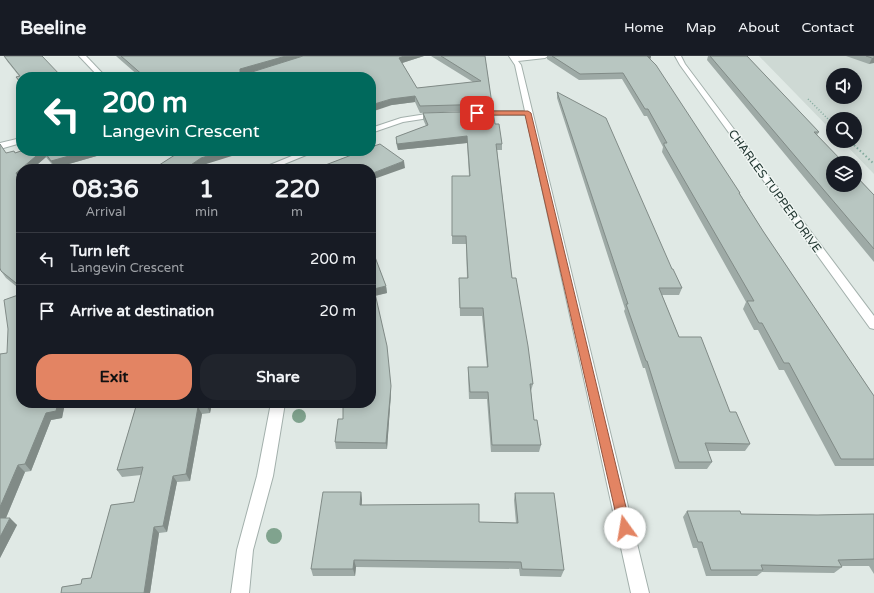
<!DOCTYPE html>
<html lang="en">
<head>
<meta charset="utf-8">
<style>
  :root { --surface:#171b24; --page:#20242c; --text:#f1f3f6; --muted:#9ea1a6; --line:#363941; --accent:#e38463 }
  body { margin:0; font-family:"Varela Round",sans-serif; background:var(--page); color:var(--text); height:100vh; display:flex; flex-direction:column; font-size:15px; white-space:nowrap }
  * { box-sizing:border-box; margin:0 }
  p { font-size:13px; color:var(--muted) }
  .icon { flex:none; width:22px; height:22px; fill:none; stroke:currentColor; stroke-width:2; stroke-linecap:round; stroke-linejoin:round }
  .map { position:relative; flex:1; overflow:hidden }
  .side { position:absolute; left:16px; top:108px; width:360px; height:244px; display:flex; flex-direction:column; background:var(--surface); border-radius:16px; box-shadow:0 2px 10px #0003 }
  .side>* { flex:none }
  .banner { position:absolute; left:16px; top:16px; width:360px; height:84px; border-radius:16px; box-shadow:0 2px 10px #0003; background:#00695c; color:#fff; overflow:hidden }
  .tools { position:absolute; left:826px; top:12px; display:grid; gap:8px }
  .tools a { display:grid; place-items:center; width:36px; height:36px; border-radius:50%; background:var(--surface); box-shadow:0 2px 10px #0003; font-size:20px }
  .pin { position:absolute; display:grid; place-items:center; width:34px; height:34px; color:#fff; margin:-17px; border-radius:8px; box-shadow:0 2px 6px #0006 }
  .me { position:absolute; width:44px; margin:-22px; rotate:347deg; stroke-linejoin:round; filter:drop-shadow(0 0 3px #0008) }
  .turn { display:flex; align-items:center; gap:14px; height:84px; padding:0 20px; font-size:18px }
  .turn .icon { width:52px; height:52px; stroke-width:2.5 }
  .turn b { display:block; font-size:28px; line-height:34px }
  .eta { display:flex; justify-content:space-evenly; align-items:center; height:68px; text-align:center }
  .eta b { font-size:24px; font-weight:800; line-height:28px }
  .primary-button { display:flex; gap:8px; margin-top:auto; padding:8px 20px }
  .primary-button a { flex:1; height:46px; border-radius:16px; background:var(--accent); color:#111; font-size:16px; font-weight:800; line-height:46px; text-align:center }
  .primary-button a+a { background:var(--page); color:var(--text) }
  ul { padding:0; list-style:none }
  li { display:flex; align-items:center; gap:12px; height:52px; padding:0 20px; border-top:1px solid var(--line) }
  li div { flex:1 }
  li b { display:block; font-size:15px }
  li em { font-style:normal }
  header { display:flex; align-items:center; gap:24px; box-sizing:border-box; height:56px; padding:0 20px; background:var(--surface); border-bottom:1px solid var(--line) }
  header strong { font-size:19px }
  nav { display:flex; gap:22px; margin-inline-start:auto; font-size:14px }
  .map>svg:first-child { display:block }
  .built { fill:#ced9d4; fill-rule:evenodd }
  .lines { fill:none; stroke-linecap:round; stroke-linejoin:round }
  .minor-casing { stroke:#a3b0ac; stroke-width:2 }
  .path-far1 { stroke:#83aa9e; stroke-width:1.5; stroke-dasharray:1 2; stroke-linecap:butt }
  .path { stroke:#83aa9e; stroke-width:2; stroke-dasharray:1.5 2.5; stroke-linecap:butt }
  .minor { fill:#fff; fill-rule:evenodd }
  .tree { fill:#80a38e }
  .wall { fill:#9eaaa6 }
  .shaded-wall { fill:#818b87 }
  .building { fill:#b8c6c1; stroke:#818b87 }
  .route { fill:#e38463; stroke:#945640 }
  .labels { text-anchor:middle; stroke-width:3; stroke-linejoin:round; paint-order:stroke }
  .far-street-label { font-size:12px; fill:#223732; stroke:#f0f6f3 }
</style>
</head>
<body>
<header>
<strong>Beeline</strong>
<nav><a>Home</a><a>Map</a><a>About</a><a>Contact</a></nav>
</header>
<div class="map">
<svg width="874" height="537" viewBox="0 0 874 537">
  <rect width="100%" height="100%" fill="#e0e9e5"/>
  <path class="built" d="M759 0H874V118L842 85H855V63H833V76ZM833 19H855V41H833Z"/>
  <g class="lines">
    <defs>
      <g id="minor">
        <polygon points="79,0 86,0 106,21 99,21"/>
        <polygon points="509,0 548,0 545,2 518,5 521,9 649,537 631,537 526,59 477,59 473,57 477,55 525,55 515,9"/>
        <polygon points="675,0 681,0 685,8 874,260 874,273 870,272 680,9"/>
        <polygon points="439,56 442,56 442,60 403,66 371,77 371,72 401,62"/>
        <polygon points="21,82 21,87 0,93 0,87"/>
        <polygon points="304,95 316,95 272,113 260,113"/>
        <polygon points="271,347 285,347 273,420 253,494 249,537 231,537 237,494 257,420"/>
      </g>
    </defs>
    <use href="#minor" class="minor-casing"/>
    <g class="path-far1">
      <polyline points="808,43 833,68"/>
      <polyline points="850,85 855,90"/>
    </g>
    <polyline class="path" points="854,89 874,108"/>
    <use href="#minor" class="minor"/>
  </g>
  <g class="tree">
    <circle cx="299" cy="360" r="7"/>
    <circle cx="274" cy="480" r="8"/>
  </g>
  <g class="wall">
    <polygon points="4,0 21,21 21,29 16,21 19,20 7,5"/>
    <polygon points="116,0 424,0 402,7 417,32 473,26 431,0 485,0 492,48 491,54 420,57 415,46 392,49 371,21 140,21"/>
    <polygon points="547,0 651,0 650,3 740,137 740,138 763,175 874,340 874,410 835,410 784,314 779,314 758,274 754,274 743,253 746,246 662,96 663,91 647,60 644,60 622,23 579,24 547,3"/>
    <polygon points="708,0 747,0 819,76 817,79 874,139 874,206 707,4"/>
    <polygon points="846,0 874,0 869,8"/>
    <polygon points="557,36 672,213 682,232 679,239 662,239 679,281 730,356 750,388 745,395 707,395 712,406 707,413 675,413 645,312 643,312 624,255 625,253 557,42"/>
    <polygon points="423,57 495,68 502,88 502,94 497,94 512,222 533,328 531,335 534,364 541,389 539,396 491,396 487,343 469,343 468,319 468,311 487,311 482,260 460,260 459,222 467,222 466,188 452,188 452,120 469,120 467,87 398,94 396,87 396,81 426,70 423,63"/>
    <polygon points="21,95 114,95 55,112 46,101 20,124 21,125 21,234 6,222 1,215 6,97 15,97"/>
    <polygon points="371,194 386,230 387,237 375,240 391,337 387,393 336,393 335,386 343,363"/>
    <polygon points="7,297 21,347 65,347 62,362 51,364 31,415 25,416 6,462 17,469 0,502 0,298"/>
    <polygon points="137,347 212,347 210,357 202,358 190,425 177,426 167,476 159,477 150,537 61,537 62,531 81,528 82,523 91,522 111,449 134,446 141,419 122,421 117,414"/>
    <polygon points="361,436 362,444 362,449 479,466 516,467 514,444 515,437 564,514 561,521 520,520 519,513 356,511 355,520 313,520 311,513"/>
    <polygon points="687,455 741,458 817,459 874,458 874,518 869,510 841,510 842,511 834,517 762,516 757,520 706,520 697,492 693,492 683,461"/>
  </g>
  <g class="shaded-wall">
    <polygon points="286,0 307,0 242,20 240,16 240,13"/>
    <polygon points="404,0 424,0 399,8 399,2"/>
    <polygon points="646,0 651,0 650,5"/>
    <polygon points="872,2 874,2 874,7 869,8"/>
    <polygon points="415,40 415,46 392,49 371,56 371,49 391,43"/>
    <polygon points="467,80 467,87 398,94 397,88"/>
    <polygon points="42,95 44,95 46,101 32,113 21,113 21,123 20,124 16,117"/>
    <polygon points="87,95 114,95 55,112 51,105"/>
    <polygon points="224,95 248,95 203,109 197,113 185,113 201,102"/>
    <polygon points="404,105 405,112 374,123 374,125 371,126 371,119 373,117"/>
    <polygon points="386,230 387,237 374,240 374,233"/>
    <polygon points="391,330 391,337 387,393 386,387"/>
    <polygon points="58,347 65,347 62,362 51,364 31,415 25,408 46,357"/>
    <polygon points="207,347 212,347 210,357 207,350"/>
    <polygon points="198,351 202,358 190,425 186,418"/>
    <polygon points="18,409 25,416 3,469 0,466 0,451"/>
    <polygon points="173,420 177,426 167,476 163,470"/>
    <polygon points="361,436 362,444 361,456 360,449"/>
    <polygon points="10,462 17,469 0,502 0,481"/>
    <polygon points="154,471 159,477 150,537 144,537"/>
    <polygon points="354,504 356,511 355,520 353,513"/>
  </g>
  <g class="building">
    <polygon points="4,0 42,0 62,21 21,21 21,27 16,21 20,20"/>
    <polygon points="121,0 286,0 240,13 240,16 252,16 303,0 404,0 399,2 417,32 481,25 441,0 485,0 492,48 420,50 415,40 391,43 371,49 371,21 145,21"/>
    <polygon points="552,0 647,0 656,9 740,137 739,137 763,175 874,340 874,403 841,403 789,307 784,307 762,267 759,267 747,245 754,245 664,89 664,87 667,87 648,53 645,53 623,17 580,18"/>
    <polygon points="710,0 747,0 819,76 814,76 844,107 833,107 833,129 855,129 855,119 874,139 874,193"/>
    <polygon points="866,0 874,0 874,2 872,2"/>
    <polygon points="557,36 606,62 672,213 673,213 682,232 659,232 679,281 701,281 730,356 736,356 750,388 705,387 712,406 679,406 647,305 646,305 626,248 628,248"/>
    <polygon points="493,55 495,68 499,68 502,88 496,88 512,222 516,222 528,290 533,328 530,328 534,364 537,364 541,389 492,389 488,336 470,336 468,311 488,311 483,252 460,252 459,222 468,222 466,180 452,180 452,120 470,120 467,80 397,88 396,81 428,69 423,57"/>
    <polygon points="0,88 6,97 14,95 15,97 21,95 42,95 16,117 21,125 21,231 1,215 0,212"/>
    <polygon points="380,88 404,105 373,117 374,118 371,119 371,113 315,113 362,95 371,95 371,91"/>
    <polygon points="44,95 87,95 51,105"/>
    <polygon points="181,95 224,95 201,102 185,113 153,113"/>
    <polygon points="371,194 375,201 386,230 374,233 387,290 391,330 386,387 335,386 338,363 343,363 343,347 371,347"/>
    <polygon points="21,238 21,347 58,347 56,355 46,357 25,408 18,409 0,451 0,298 7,297 8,273 4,244"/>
    <polygon points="137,347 207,347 207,350 198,351 186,418 173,420 163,470 154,471 144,537 61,537 62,531 81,528 82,523 91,522 111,449 134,446 143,411 117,414"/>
    <polygon points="323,436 361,436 360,449 479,448 479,466 518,467 515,437 554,437 564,514 522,513 521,506 354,504 353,513 311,513"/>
    <polygon points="687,455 740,455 741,458 817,459 874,458 874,503 838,504 842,511 761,509 763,514 711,514 702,486 698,486"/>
    <polygon points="0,462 10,462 0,481"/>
  </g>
  <polygon class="route" points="528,55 531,57 631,472 629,476 625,478 621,476 619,472 525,59 477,59 474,57 477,55"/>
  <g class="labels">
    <g class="far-street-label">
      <text transform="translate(775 135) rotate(54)" y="4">CHARLES TUPPER DRIVE</text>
    </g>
  </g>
</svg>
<div class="tools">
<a><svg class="icon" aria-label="sound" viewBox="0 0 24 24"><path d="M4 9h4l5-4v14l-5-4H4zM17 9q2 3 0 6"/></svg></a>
<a><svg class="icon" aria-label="search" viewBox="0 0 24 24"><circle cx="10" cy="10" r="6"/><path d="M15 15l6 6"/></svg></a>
<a><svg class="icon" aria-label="layers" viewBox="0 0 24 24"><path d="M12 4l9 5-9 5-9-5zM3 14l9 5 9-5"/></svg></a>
</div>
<div class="pin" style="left:477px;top:57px;background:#d93025"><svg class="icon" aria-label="arrive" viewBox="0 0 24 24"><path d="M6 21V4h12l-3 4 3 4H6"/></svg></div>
<svg class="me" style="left:625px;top:472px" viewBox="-20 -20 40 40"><circle r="19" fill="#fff"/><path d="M0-13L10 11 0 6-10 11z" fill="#e38463"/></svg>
<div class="banner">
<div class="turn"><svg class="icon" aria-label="left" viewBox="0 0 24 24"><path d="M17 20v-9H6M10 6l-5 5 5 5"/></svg><div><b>200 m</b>Langevin Crescent</div></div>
</div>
<section class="side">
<div class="eta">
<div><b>08:36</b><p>Arrival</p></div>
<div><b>1</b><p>min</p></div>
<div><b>220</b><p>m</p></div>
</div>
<ul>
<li><svg class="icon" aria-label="left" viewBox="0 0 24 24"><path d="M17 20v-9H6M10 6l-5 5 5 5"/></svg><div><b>Turn left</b><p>Langevin Crescent</p></div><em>200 m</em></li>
<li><svg class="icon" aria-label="arrive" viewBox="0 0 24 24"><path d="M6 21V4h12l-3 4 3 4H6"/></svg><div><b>Arrive at destination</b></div><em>20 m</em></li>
</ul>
<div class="primary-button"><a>Exit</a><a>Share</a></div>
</section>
</div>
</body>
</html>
